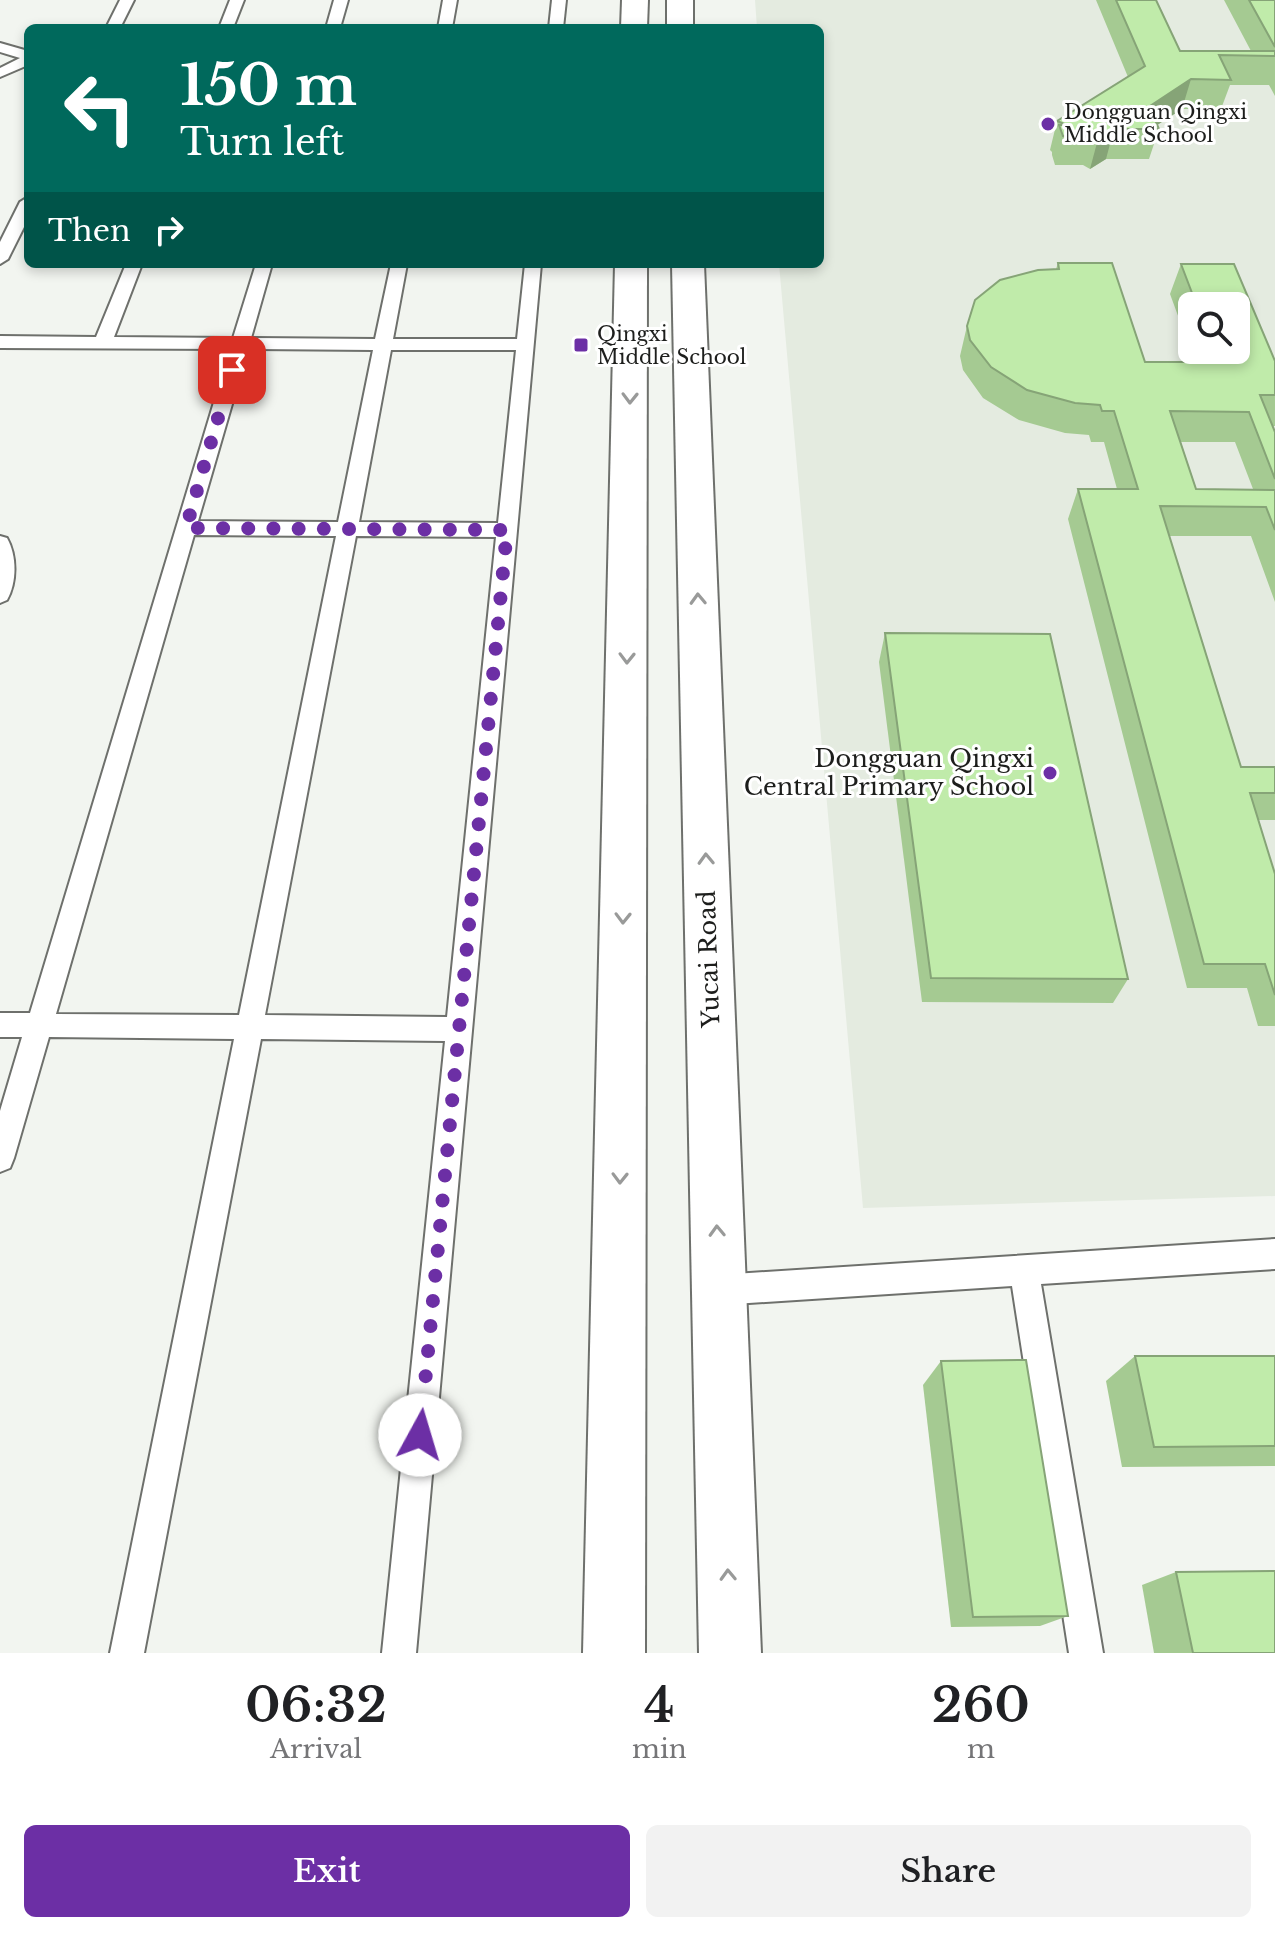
<!DOCTYPE html>
<html lang="en">
<head>
<meta charset="utf-8">
<style>
  :root { --surface:#fff; --page:#f2f2f2; --text:#202124; --muted:#757577; --accent:#6c2fa5 }
  body { margin:0; font-family:"Libre Baskerville",serif; background:var(--page); color:var(--text); height:100vh; display:flex; flex-direction:column; font-size:30px; white-space:nowrap }
  * { box-sizing:border-box; margin:0 }
  p { font-size:26px; color:var(--muted) }
  .icon { flex:none; width:44px; height:44px; fill:none; stroke:currentColor; stroke-width:2; stroke-linecap:round; stroke-linejoin:round }
  .map { position:relative; height:1653px; overflow:hidden }
  .side { display:flex; flex-direction:column; background:var(--surface); flex:1 }
  .side>* { flex:none }
  .hud { position:absolute; left:24px; top:24px; width:800px; height:244px; border-radius:12px; box-shadow:0 4px 12px #0003; background:#00695c; color:#fff; overflow:hidden }
  .buttons { position:absolute; left:1178px; top:292px; display:grid; gap:16px }
  .buttons a { display:grid; place-items:center; width:72px; height:72px; border-radius:12px; background:var(--surface); box-shadow:0 4px 12px #0003; font-size:40px }
  .pin { position:absolute; display:grid; place-items:center; width:68px; height:68px; color:#fff; margin:-34px; border-radius:16px; box-shadow:0 4px 12px #0006 }
  .me { position:absolute; width:88px; margin:-44px; rotate:6deg; stroke-linejoin:round; filter:drop-shadow(0 0 6px #0008) }
  .turn { display:flex; align-items:center; gap:28px; height:168px; padding:0 24px; font-size:36px }
  .turn .icon { width:104px; height:104px; stroke-width:2.5 }
  .turn b { display:block; font-size:56px; line-height:68px }
  .then { display:flex; align-items:center; height:76px; padding:0 24px; background:#0003; gap:16px; font-size:30px }
  .eta { display:flex; justify-content:space-evenly; align-items:center; height:136px; text-align:center }
  .eta b { font-size:48px; font-weight:600; line-height:56px }
  .primary-button { display:flex; gap:16px; margin-top:auto; padding:16px 24px }
  .primary-button a { flex:1; height:92px; border-radius:12px; background:var(--accent); color:#fff; font-size:32px; font-weight:600; line-height:92px; text-align:center }
  .primary-button a+a { background:var(--page); color:var(--text) }
  .map>svg:first-child { display:block }
  .built { fill:#e4ebe0; fill-rule:evenodd }
  .lines { fill:none; stroke-linecap:round; stroke-linejoin:round }
  .lane-casing { stroke:#6e706c; stroke-width:4 }
  .secondary-casing { stroke:#6e706c; stroke-width:4 }
  .lane { fill:#fff; fill-rule:evenodd }
  .secondary { fill:#fff; fill-rule:evenodd }
  .wall { fill:#a5ca92; fill-rule:evenodd }
  .shaded-wall { fill:#86a477 }
  .building { fill:#c0ebaa; stroke:#86a477; stroke-width:2 }
  .oneway { stroke:#999a99 }
  .route { stroke:#6c2fa5; stroke-width:14; stroke-dasharray:0 25.2 }
  .poi-dot { fill:#6c2fa5; stroke:#fff; stroke-width:3 }
  .labels { text-anchor:middle; stroke-width:6; stroke-linejoin:round; paint-order:stroke }
  .far-poi-label { font-size:20px; fill:#1d1e1c; stroke:#fff; text-anchor:start }
  .poi-label { font-size:24px; fill:#1d1e1c; stroke:#fff; text-anchor:end }
  .street-label { font-size:24px; fill:#1d1e1c; stroke:#fff }
</style>
</head>
<body>
<div class="map">
<svg width="1275" height="1653" viewBox="0 0 1275 1653">
  <rect width="100%" height="100%" fill="#f2f5f0"/>
  <path class="built" d="M755 0H1275V1196L863 1208 779 264H820V28H757ZM1192 306H1236V350H1192Z"/>
  <g class="lines">
    <defs>
      <g id="lane">
        <polygon points="120,0 134,0 120,28 106,28"/>
        <polygon points="230,0 244,0 233,28 219,28"/>
        <polygon points="334,0 348,0 340,28 326,28"/>
        <polygon points="443,0 457,0 452,28 438,28"/>
        <polygon points="552,0 566,0 563,28 549,28"/>
        <polygon points="0,43 28,51 28,65 0,77 0,68 20,58 0,52"/>
        <polygon points="28,197 28,219 8,259 0,264 0,242 20,202"/>
        <path d="M126 264H142L114 337 233 338 256 264H272L251 338 375 339 391 264H407L393 339H517L525 264H541L416 1653H382L445 1041 261 1039 144 1653H110L234 1039 49 1037 14 1158 10 1168 0 1172V1111L22 1037H0V1013H30L230 349 0 348V336L96 337ZM248 349 373 350 338 522 198 521ZM391 350H516L498 523 359 522ZM194 535 336 536 239 1015 56 1014ZM356 536 496 537 447 1017 265 1015Z"/>
        <path d="M0 536 7 538C17 556 17 582 7 600L0 603Z"/>
        <polygon points="1275,1239 1275,1269 1041,1284 1103,1653 1069,1653 1012,1286 719,1305 708,1301 704,1290 708,1279 719,1275"/>
      </g>
      <g id="secondary">
        <polygon points="622,0 648,0 647,28 621,28"/>
        <rect x="667" y="0" width="26" height="28"/>
        <polygon points="615,264 647,264 645,1653 583,1653"/>
        <polygon points="672,264 704,264 761,1653 699,1653"/>
      </g>
    </defs>
    <use href="#lane" class="lane-casing"/>
    <use href="#secondary" class="secondary-casing"/>
    <use href="#lane" class="lane"/>
    <use href="#secondary" class="secondary"/>
  </g>
  <g class="wall">
    <polygon points="1096,0 1156,0 1180,51 1251,51 1224,0 1275,0 1275,96 1269,85 1230,85 1221,109 1182,109 1157,125 1159,129 1149,159 1106,159 1090,169 1083,165 1055,165 1052,155 1052,152 1050,150 1057,121 1128,77"/>
    <path d="M1058 263H1112L1145 362H1195L1170 294 1181 264H1234L1275 361V426H1272L1275 432V602L1251 536H1169L1241 767H1275V820H1258L1275 874V1026H1258L1247 988H1187L1068 519 1078 489H1117L1104 442H1091L1089 435 1065 433 1019 420 983 398 963 370 960 356 967 326 975 300 1000 280 1038 270 1056 269ZM1192 306H1236V350H1192ZM1180 442H1235L1253 489H1196Z"/>
    <polygon points="885,633 1128,979 1113,1003 922,1002 879,662"/>
    <polygon points="1135,1356 1275,1356 1275,1466 1122,1467 1106,1381"/>
    <polygon points="941,1361 1068,1616 1040,1626 951,1627 923,1385"/>
    <polygon points="1176,1572 1275,1653 1154,1653 1142,1585"/>
  </g>
  <g class="shaded-wall">
    <polygon points="1191,79 1182,109 1151,129 1144,110"/>
    <polygon points="1114,129 1106,159 1090,169 1098,139"/>
  </g>
  <g class="building">
    <polygon points="1116,0 1156,0 1180,51 1275,51 1275,56 1219,55 1231,80 1191,79 1144,110 1152,113 1159,129 1114,129 1098,139 1091,136 1063,136 1059,125 1067,125 1057,121 1145,66"/>
    <polygon points="1249,0 1275,0 1275,47"/>
    <polygon points="1058,263 1112,263 1145,362 1219,362 1214,350 1236,350 1236,306 1197,306 1181,264 1234,264 1275,361 1275,395 1260,395 1275,432 1275,479 1249,412 1170,411 1196,489 1275,490 1275,530 1266,507 1160,506 1241,767 1275,767 1275,793 1250,793 1275,874 1275,995 1265,964 1204,964 1078,489 1138,489 1114,411 1102,411 1100,405 1075,403 1027,390 991,367 970,340 967,326 975,300 1000,280 1038,270 1059,269"/>
    <polygon points="885,633 1050,634 1128,979 931,978"/>
    <polygon points="1135,1356 1275,1356 1275,1446 1154,1447"/>
    <polygon points="1026,1360 1068,1616 973,1617 941,1361"/>
    <polygon points="1275,1571 1275,1653 1193,1653 1176,1572"/>
  </g>
  <defs><path id="oneway-chevron" d="M-2-3.5L2.5 0L-2 3.5" fill="none" stroke-width="1.6" stroke-linecap="round" stroke-linejoin="round" transform="scale(2)"/></defs>
  <g class="oneway">
    <use href="#oneway-chevron" transform="translate(630 398) rotate(91)"/>
    <use href="#oneway-chevron" transform="translate(698 599) rotate(-92)"/>
    <use href="#oneway-chevron" transform="translate(627 658) rotate(91)"/>
    <use href="#oneway-chevron" transform="translate(706 859) rotate(-92)"/>
    <use href="#oneway-chevron" transform="translate(623 918) rotate(91)"/>
    <use href="#oneway-chevron" transform="translate(620 1178) rotate(91)"/>
    <use href="#oneway-chevron" transform="translate(717 1231) rotate(-92)"/>
    <use href="#oneway-chevron" transform="translate(728 1575) rotate(-92)"/>
  </g>
  <g class="lines">
    <polyline class="route" points="232,370 186,528 507,530 420,1435"/>
  </g>
  <g class="poi-dot">
    <circle cx="1048" cy="124" r="8"/>
    <rect x="573" y="337" width="16" height="16" rx="4"/>
    <circle cx="1050" cy="773" r="8"/>
  </g>
  <g class="labels">
    <g class="far-poi-label">
      <text x="1064" y="119">Dongguan Qingxi<tspan x="1064" dy="23">Middle School</tspan></text>
      <text x="597" y="341">Qingxi<tspan x="597" dy="23">Middle School</tspan></text>
    </g>
    <g class="poi-label">
      <text x="1034" y="767">Dongguan Qingxi<tspan x="1034" dy="28">Central Primary School</tspan></text>
    </g>
    <g class="street-label">
      <text transform="translate(709 959) rotate(-92)" y="8">Yucai Road</text>
    </g>
  </g>
</svg>
<div class="buttons">
<a><svg class="icon" aria-label="search" viewBox="0 0 24 24"><circle cx="10" cy="10" r="6"/><path d="M15 15l6 6"/></svg></a>
</div>
<div class="pin" style="left:232px;top:370px;background:#d93025"><svg class="icon" aria-label="arrive" viewBox="0 0 24 24"><path d="M6 21V4h12l-3 4 3 4H6"/></svg></div>
<svg class="me" style="left:420px;top:1435px" viewBox="-20 -20 40 40"><circle r="19" fill="#fff"/><path d="M0-13L10 11 0 6-10 11z" fill="#6c2fa5"/></svg>
<div class="hud">
<div class="turn"><svg class="icon" aria-label="left" viewBox="0 0 24 24"><path d="M17 20v-9H6M10 6l-5 5 5 5"/></svg><div><b>150 m</b>Turn left</div></div>
<div class="then">Then<svg class="icon" aria-label="right" viewBox="0 0 24 24"><path d="M7 20v-9h11M14 6l5 5-5 5"/></svg></div>
</div>
</div>
<section class="side">
<div class="eta">
<div><b>06:32</b><p>Arrival</p></div>
<div><b>4</b><p>min</p></div>
<div><b>260</b><p>m</p></div>
</div>
<div class="primary-button"><a>Exit</a><a>Share</a></div>
</section>
</body>
</html>
